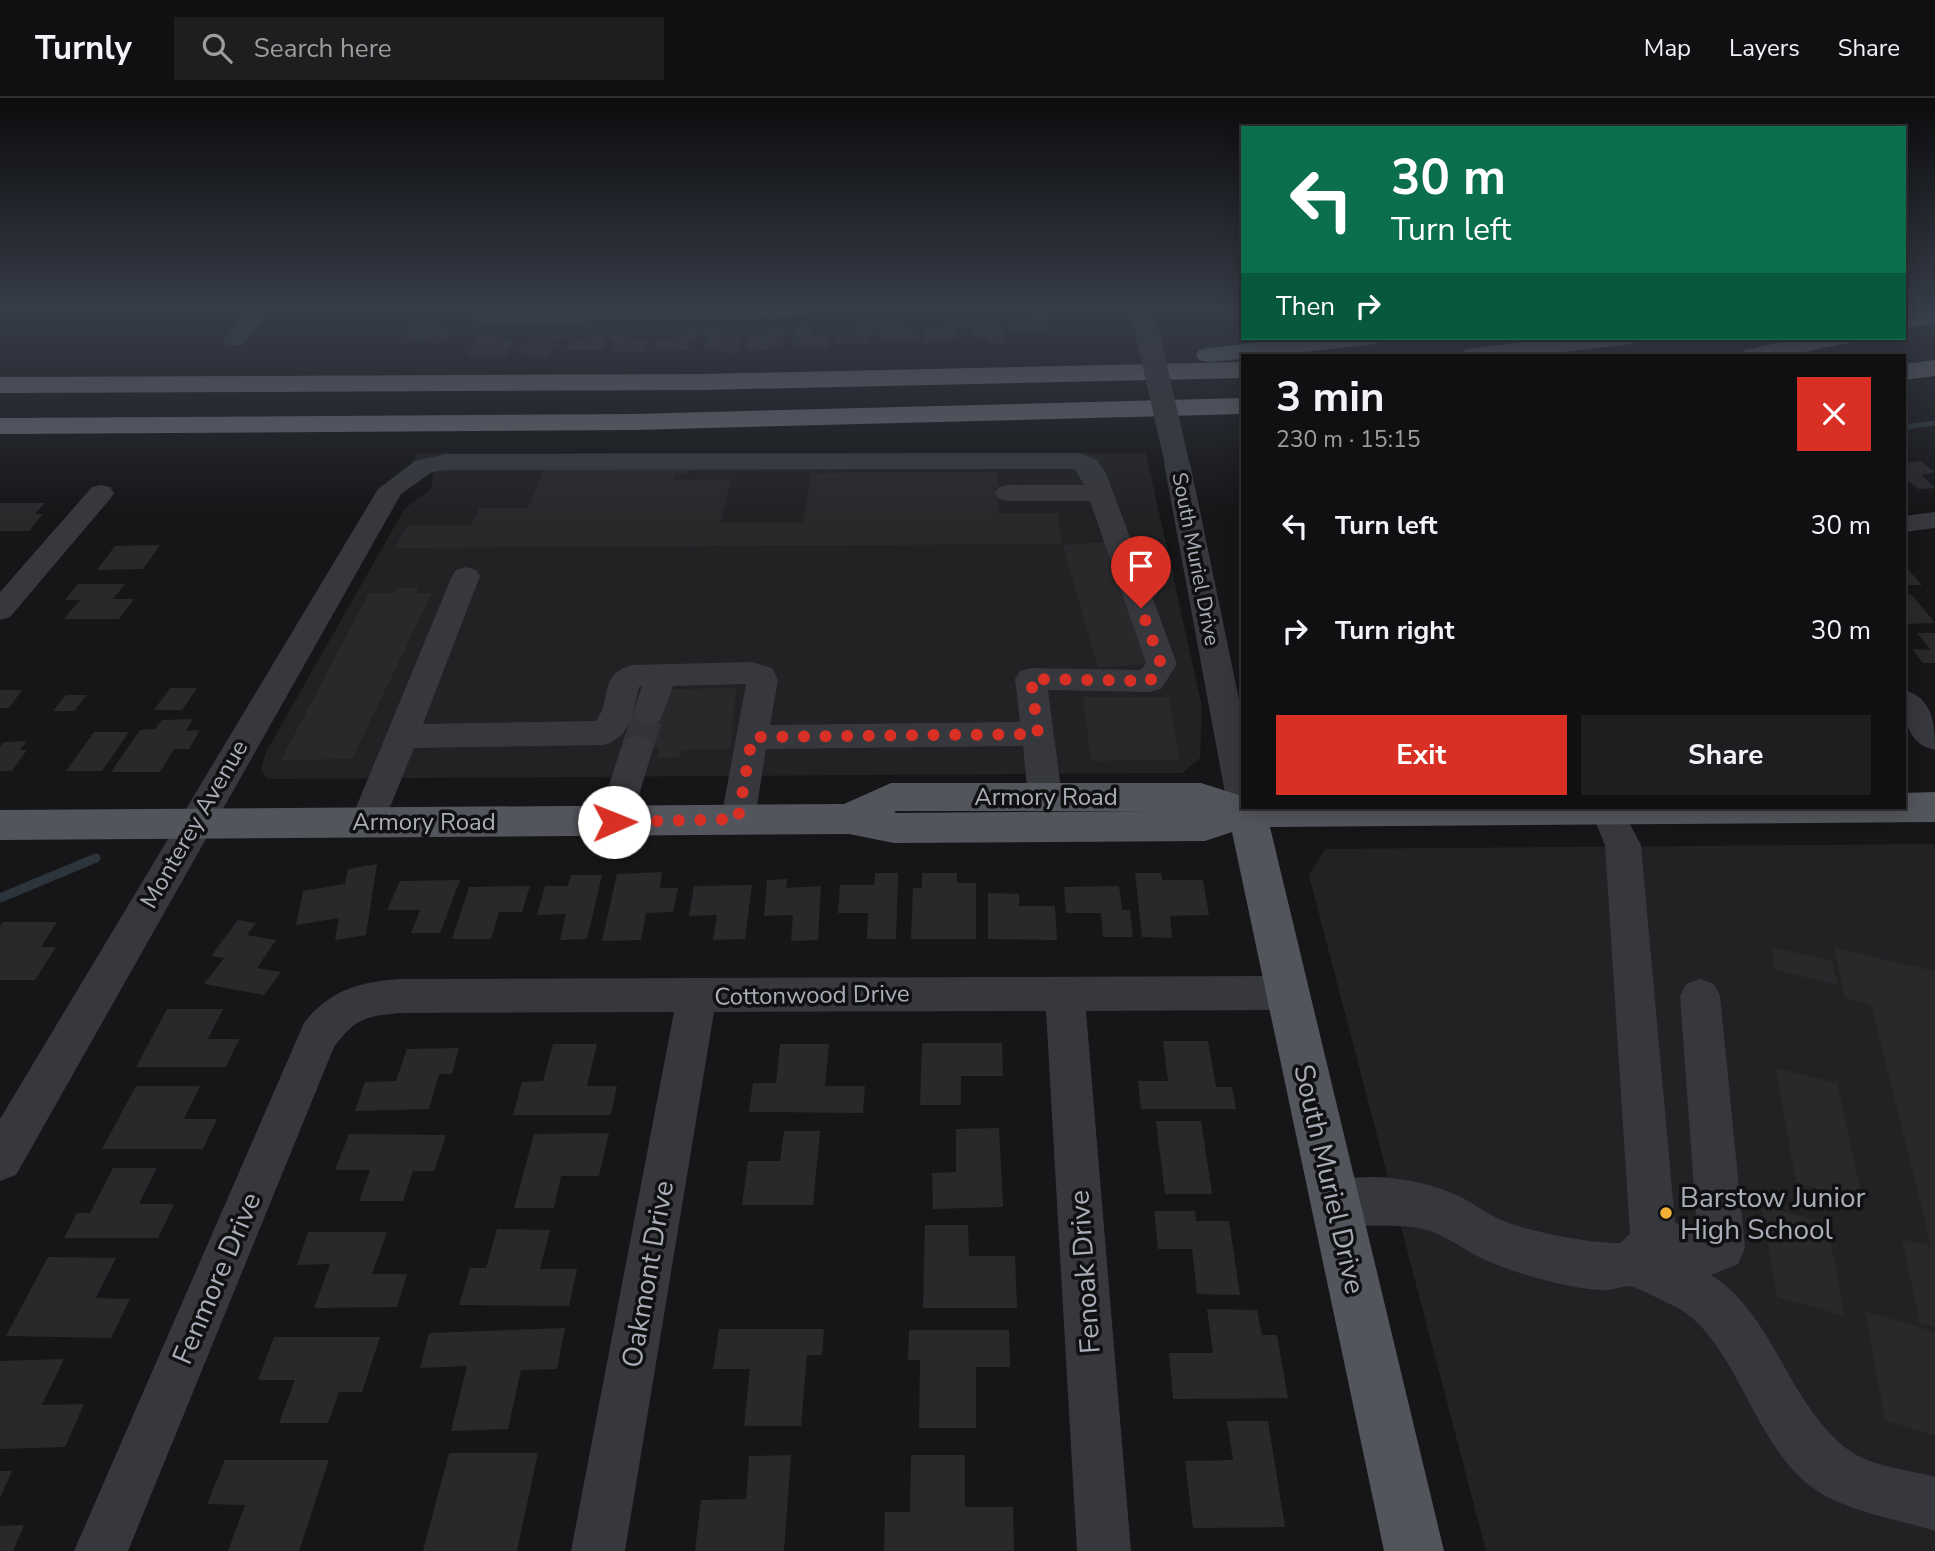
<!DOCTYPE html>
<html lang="en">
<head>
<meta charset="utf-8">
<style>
  :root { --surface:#101012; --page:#1e1e20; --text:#f1f3f6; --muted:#9c9d9f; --line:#303032; --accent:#d93025 }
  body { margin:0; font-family:"Nunito Sans",sans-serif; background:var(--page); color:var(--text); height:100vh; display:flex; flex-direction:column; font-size:26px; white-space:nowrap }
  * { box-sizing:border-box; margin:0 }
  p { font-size:23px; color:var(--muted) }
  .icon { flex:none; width:38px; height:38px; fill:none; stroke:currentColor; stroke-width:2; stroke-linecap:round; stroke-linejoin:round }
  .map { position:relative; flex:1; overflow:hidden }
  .side { position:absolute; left:1241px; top:256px; width:665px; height:455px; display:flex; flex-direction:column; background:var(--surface); border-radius:0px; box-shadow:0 4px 18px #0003,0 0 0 2px var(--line) }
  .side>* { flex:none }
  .hud { position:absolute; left:1241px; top:28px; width:665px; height:214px; border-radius:0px; box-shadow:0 4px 18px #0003,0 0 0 2px var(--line); background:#0b6e4f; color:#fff; overflow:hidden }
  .pin { position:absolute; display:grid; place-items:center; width:60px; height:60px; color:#fff; margin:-72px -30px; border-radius:50% 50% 50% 0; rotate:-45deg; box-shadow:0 0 7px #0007 }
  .pin .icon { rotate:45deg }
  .me { position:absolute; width:77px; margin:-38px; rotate:89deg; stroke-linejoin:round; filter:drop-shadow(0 0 5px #0008) }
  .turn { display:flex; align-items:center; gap:24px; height:147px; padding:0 35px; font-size:32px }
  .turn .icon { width:91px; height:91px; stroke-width:2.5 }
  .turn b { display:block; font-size:49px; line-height:60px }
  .then { display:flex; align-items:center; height:66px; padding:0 35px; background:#0003; gap:14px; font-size:26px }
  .round { display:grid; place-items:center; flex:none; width:74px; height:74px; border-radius:0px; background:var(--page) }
  .overview { display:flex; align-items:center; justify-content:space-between; height:119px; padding:0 35px }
  h1 { font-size:42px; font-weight:700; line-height:52px }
  .action { display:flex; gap:14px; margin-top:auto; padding:14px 35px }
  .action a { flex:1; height:80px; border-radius:0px; background:var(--accent); color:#fff; font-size:28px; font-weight:700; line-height:80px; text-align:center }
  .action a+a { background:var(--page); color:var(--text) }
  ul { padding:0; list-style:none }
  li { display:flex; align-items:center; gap:21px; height:105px; padding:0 35px }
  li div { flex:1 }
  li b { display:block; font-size:26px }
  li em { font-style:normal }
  header { display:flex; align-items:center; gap:42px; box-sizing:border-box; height:98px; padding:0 35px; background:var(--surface); border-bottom:2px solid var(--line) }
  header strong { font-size:33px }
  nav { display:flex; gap:38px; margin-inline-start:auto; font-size:24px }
  .search { width:490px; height:63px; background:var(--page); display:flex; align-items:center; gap:18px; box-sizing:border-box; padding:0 24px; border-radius:0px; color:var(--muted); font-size:26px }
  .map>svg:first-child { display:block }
  .built { fill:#222225 }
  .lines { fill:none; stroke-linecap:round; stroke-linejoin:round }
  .stream-far1 { stroke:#2c353c; stroke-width:5 }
  .stream { stroke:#2c353c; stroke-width:9 }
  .building { fill:#29292c }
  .minor-tunnel { stroke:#333438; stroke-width:31; stroke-dasharray:31 15; stroke-linecap:butt }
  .minor { fill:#37383d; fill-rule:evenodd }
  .major { fill:#53555c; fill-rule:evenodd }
  .highway { fill:#63666e; fill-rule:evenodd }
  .minor-bridge { stroke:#37383d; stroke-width:24 }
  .route { stroke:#d93025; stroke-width:12; stroke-dasharray:0 21.6 }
  .poi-dot { fill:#f2b134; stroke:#111113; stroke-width:2.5 }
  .labels { text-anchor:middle; stroke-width:7; stroke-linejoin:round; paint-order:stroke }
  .far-street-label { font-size:21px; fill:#a8adb8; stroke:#111113 }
  .street-label { font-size:24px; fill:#a8adb8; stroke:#111113 }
  .near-street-label { font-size:28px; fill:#a8adb8; stroke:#111113 }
  .near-poi-label { font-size:28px; fill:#a8adb8; stroke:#111113; text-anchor:start }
</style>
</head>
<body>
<header>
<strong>Turnly</strong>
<div class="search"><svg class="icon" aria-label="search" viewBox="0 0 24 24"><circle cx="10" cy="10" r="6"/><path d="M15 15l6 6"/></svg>Search here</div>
<nav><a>Map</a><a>Layers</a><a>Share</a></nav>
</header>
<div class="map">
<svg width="1935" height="1453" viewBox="0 0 1935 1453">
  <rect width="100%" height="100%" fill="#161618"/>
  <g class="built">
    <polygon points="418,355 1146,355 1202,609 1200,660 1182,675 268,681 261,672 266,654 405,410 431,391 433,375 410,368"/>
    <polygon points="1935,746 1935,1453 1486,1453 1309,778 1325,751"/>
  </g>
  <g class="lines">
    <polyline class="stream-far1" points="1904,329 1935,325"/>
    <polyline class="stream" points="0,800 96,760"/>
  </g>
  <g class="building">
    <polygon points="1028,216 1046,216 1048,233 1011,233 1010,223 1029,223"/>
    <polygon points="968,220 985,220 986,228 1003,228 1005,245 989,245 988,239 974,240 973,228 968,228"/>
    <polygon points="944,221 962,221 961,230 957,230 957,240 924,244 925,230 943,230"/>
    <polygon points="882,225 899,225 898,231 918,231 917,242 880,242"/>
    <polygon points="857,226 874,226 874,234 868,234 868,245 835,246 836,234 856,234"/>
    <polygon points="412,227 437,227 434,231 454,232 445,245 399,244"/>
    <polygon points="795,229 813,229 811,238 829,238 828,250 792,248"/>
    <polygon points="769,230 786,230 783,247 770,248 769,252 745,253 748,236 767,236"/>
    <polygon points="723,231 721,240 740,240 736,255 704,252 707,240 703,240 705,232"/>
    <polygon points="699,232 696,241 691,241 688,252 654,253 658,242 678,241 680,233"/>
    <polygon points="609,234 601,252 566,252 571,241 589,241 592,235"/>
    <polygon points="615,234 633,234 629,243 650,243 645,254 612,254 617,243 611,243"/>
    <polygon points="548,235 566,235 562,243 556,243 549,259 525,259 528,255 518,255 524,244 544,244"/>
    <polygon points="481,236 502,236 498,242 514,242 505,259 467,259"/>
    <polygon points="1921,363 1935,374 1922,377 1935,390 1919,391 1904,380 1904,365"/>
    <polygon points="689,365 686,376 675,376 673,382 731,381 721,425 803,425 811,375 997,374 999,415 1058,415 1062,446 395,450 407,428 471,428 479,410 528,410 545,369"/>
    <polygon points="0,405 45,405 35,416 43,416 29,433 0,433"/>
    <polygon points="1106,444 1146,566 1098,570 1063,447"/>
    <polygon points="160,447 143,471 97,472 115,448"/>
    <polygon points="1904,467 1922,487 1904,487"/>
    <polygon points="78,486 125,486 113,501 134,501 119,521 64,521 80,502 65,502"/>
    <polygon points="397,490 419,490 416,495 432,495 352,661 281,662 369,495 394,495"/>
    <polygon points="1904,497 1912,497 1935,525 1904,526"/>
    <polygon points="1917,535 1935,535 1935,565 1923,565 1912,551 1931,552"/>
    <polygon points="170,590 197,590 182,612 154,612"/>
    <polygon points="736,590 730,651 681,652 679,660 657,660 659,650 630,651 638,615 667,591"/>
    <polygon points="0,592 22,592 9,610 0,610"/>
    <polygon points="66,597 87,597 74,613 53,613"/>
    <polygon points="1083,599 1169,599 1180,662 1091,663"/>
    <polygon points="193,621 186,633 200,632 189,651 174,651 160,674 111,674 140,632 155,631 162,622"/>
    <polygon points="94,634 129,634 102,673 66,673"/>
    <polygon points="27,643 20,652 27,652 12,673 0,673 0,648 4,644"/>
    <polygon points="377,766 366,837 335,842 339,820 296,827 303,793 345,786 348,771"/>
    <polygon points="662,774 660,790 678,790 673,814 646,815 641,842 602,843 617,776"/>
    <polygon points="875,775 898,775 896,841 867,841 868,815 838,815 840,787 874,787"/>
    <polygon points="922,775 957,775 957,785 976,785 976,841 911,841 913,790 922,790"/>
    <polygon points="1135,775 1161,775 1162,782 1203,782 1209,817 1170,818 1172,840 1142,839"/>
    <polygon points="571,777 602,777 587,841 560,842 566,816 537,817 545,788 568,788"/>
    <polygon points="787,781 786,790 821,788 818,842 791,843 793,817 764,818 767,782"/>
    <polygon points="460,782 440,835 411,835 420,812 387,812 400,783"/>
    <polygon points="752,787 745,841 713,842 717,817 689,818 694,788"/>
    <polygon points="530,788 522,814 499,814 491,841 452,841 469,789"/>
    <polygon points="1119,788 1122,812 1130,812 1133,839 1103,839 1101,815 1066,815 1064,789"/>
    <polygon points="988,795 1019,796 1019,808 1055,808 1057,842 988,841"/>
    <polygon points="238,822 256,825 247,837 276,842 257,870 281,874 264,897 204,886 224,860 211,858"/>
    <polygon points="3,824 57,824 41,849 56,849 35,882 0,882 0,828"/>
    <polygon points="1771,849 1832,863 1838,887 1775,872"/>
    <polygon points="1834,850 1935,873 1935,1229 1920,1225 1902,1141 1931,1148 1871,907 1845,900"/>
    <polygon points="167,911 223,911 208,941 239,941 226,969 136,969"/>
    <polygon points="1163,943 1208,943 1216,989 1232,989 1236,1011 1141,1011 1138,983 1168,983"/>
    <polygon points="922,945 1002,945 1003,978 961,978 961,1007 920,1007"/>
    <polygon points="553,946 597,946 587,988 617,988 611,1017 513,1017 522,984 543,983"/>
    <polygon points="780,946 829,946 825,988 865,988 863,1015 749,1014 753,985 776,985"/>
    <polygon points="459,950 452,976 439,976 429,1011 355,1013 365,984 396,983 407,951"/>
    <polygon points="1776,970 1837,985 1863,1103 1796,1085"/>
    <polygon points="136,988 200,988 184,1021 217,1021 203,1051 102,1051"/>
    <polygon points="1156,1023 1201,1023 1212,1096 1165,1096"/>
    <polygon points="999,1030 1003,1109 933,1111 932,1075 956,1074 956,1031"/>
    <polygon points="784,1033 820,1033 813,1107 742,1107 748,1063 780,1063"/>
    <polygon points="609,1035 599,1078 561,1078 554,1110 514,1110 534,1036"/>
    <polygon points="349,1036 446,1037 434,1073 413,1073 403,1103 359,1103 370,1072 335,1072"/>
    <polygon points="113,1070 157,1070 139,1106 174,1106 158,1140 64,1140 77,1115 90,1115"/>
    <polygon points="1762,1108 1827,1125 1845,1218 1777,1199"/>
    <polygon points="1154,1113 1195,1113 1196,1123 1229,1123 1240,1197 1197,1196 1192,1151 1158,1151"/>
    <polygon points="925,1127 968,1127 969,1158 1015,1158 1017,1210 923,1210"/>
    <polygon points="497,1131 550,1132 540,1171 577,1171 569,1208 459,1207 470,1170 486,1170"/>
    <polygon points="308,1134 387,1134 372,1176 407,1176 397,1209 314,1210 330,1166 297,1167"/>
    <polygon points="48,1159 116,1160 96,1200 130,1201 111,1240 6,1238"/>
    <polygon points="1207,1211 1257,1212 1262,1237 1277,1237 1288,1300 1173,1301 1169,1255 1213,1255"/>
    <polygon points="1865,1213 1935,1234 1935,1338 1885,1322"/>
    <polygon points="565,1230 557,1271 521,1272 508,1331 451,1333 467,1268 420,1270 429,1235"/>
    <polygon points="719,1231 824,1231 822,1257 807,1257 801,1328 744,1328 750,1271 713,1271"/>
    <polygon points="909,1232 1009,1232 1010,1269 976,1269 976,1330 919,1330 920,1262 908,1262"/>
    <polygon points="274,1239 380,1239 362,1294 339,1294 328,1325 279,1325 295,1282 258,1282"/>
    <polygon points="64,1261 42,1307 84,1306 65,1349 0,1351 0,1263"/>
    <polygon points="1227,1323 1268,1323 1285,1429 1193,1430 1185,1363 1233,1362"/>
    <polygon points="449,1355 538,1355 517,1453 423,1453"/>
    <polygon points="791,1357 784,1453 695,1453 701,1402 746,1401 749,1358"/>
    <polygon points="911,1357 965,1357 965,1409 1013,1409 1014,1453 884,1453 885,1414 910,1414"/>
    <polygon points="225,1362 329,1362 299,1453 228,1453 245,1407 207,1406"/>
    <polygon points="0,1373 12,1373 0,1400"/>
    <polygon points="24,1427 13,1453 0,1453 0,1428"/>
  </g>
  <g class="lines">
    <polyline class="minor-tunnel" points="637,650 649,615"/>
    <g class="minor">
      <polygon points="248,212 271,212 242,247 226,247 223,242"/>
      <polygon points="500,212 819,212 808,218 480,225 469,219 480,213"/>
      <polygon points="1130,212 1152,212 1157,229 1154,234 1138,234"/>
      <path d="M1080 355 1097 362 1106 375 1177 566 1161 591 1150 594 1048 592 1062 699 1057 708 1045 712 1033 708 1028 699 1023 648 766 651 755 721 750 731 738 734 726 731 721 721 746 586 673 588 660 623 649 626 638 623 633 615 642 588 639 589C633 614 632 638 604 647L414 650 384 724 379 734 367 738 355 734 350 724 452 478 456 472 466 469 476 472 480 478 423 626 596 623C613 601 597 577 632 567L752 564 772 570 778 582 770 627 1020 624 1015 581 1020 573 1031 570 1141 572 1146 565 1090 403H1008L999 401 995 395 999 389 1008 387H1084L1075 371 446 372 432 374 401 396 16 1077 0 1083V1021L378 391 415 363 446 356Z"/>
      <polygon points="1177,357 1186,360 1190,365 1242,616 1242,708 1230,704 1225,695 1164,365 1168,360"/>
      <polygon points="101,387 110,389 114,395 110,401 10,519 0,522 0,494 92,389"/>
      <polygon points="1935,414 1935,430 1904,434 1904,418"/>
      <path d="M1904 592C1933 600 1935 626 1935 652 1905 646 1904 617 1904 592Z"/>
      <polygon points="637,638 649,641 653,650 631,724 626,734 614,738 602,734 597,724 621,650 625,641"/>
      <path d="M1589 709H1621L1641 747 1675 1125 1697 1131 1680 898 1686 886 1700 881 1714 886 1720 898 1745 1150 1738 1166 1711 1177C1775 1216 1789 1312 1853 1355 1875 1369 1910 1372 1935 1379V1433C1897 1421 1853 1415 1819 1394 1755 1355 1738 1244 1678 1210 1669 1206 1638 1189 1629 1188 1622 1188 1612 1193 1603 1192 1572 1191 1525 1178 1495 1166 1469 1157 1446 1135 1419 1130 1386 1124 1350 1133 1319 1120L1312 1104 1319 1088C1360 1071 1422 1080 1461 1099 1474 1106 1486 1115 1499 1121 1524 1133 1593 1146 1620 1145L1630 1136 1605 747Z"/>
      <path d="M1288 878 1302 883 1308 895 1302 907 1288 912 1086 913 1131 1453H1077L1046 913 714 914 625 1453H571L674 914 400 915C365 918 355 921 334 949L128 1453H74L304 925C330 892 359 884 400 881Z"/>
    </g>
    <path class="major" d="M891 685H1201L1242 698V709H1904V695L1935 694V724L1270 729 1444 1453H1384L1232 734 1205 743 894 745 849 736 0 742V712L844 706ZM896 713H1152L894 715Z"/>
    <g class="highway">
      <polygon points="1926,212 1935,212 1935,224 1904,232 1904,218"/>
      <polygon points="1301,240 1380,240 1377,245 1368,247 1275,257 1242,257 1242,261 1208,264 1199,262 1196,257 1199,252 1208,250"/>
      <polygon points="1561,240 1636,240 1633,245 1624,247 1536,257 1461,257 1464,252 1473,250"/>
      <polygon points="1804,240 1852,240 1849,245 1789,257 1741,257 1744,252"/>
      <polygon points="1935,262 1935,278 1904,282 1904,266"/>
      <polygon points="1242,264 1242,280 701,292 0,295 0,279 701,276"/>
      <polygon points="1242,300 1242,316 633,332 0,336 0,320 633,316"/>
    </g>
    <polyline class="minor-bridge" points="1146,229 1177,365"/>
  </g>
  <linearGradient id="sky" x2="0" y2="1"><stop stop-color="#0c0c0d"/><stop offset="0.51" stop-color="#363c48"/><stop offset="1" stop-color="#363c48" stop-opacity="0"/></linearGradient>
  <rect width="1935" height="416" fill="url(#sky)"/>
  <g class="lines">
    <polyline class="route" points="614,724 738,721 752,639 1038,636 1031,581 1150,583 1161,566 1141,510"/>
  </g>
  <circle class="poi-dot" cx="1666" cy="1115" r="7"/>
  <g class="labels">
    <g class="far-street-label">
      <text transform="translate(1196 461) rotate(79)" y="7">South Muriel Drive</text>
    </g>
    <g class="street-label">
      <text x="1046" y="707">Armory Road</text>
      <text x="424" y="732">Armory Road</text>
      <text transform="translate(194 726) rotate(-60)" y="8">Monterey Avenue</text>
      <text transform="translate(812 897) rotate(-1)" y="8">Cottonwood Drive</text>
    </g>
    <g class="near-street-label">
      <text transform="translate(1330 1081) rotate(77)" y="10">South Muriel Drive</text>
      <text transform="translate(1084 1174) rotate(-94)" y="10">Fenoak Drive</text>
      <text transform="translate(647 1176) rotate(-80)" y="10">Oakmont Drive</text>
      <text transform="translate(216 1180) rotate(-67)" y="10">Fenmore Drive</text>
    </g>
    <g class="near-poi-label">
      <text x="1680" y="1109">Barstow Junior<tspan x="1680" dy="32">High School</tspan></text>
    </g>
  </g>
</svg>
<div class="pin" style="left:1141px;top:510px;background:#d93025"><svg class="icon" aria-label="arrive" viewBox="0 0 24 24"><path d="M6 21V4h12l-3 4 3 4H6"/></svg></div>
<svg class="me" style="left:614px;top:724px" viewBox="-20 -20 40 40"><circle r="19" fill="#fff"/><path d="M0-13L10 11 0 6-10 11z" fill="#d93025"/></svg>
<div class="hud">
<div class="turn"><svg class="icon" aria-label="left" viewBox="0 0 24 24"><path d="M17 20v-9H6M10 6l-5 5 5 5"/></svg><div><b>30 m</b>Turn left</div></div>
<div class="then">Then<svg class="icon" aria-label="right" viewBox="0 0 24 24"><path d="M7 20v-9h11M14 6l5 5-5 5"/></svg></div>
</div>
<section class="side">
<div class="overview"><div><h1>3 min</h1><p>230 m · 15:15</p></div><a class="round" style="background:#d93025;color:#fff"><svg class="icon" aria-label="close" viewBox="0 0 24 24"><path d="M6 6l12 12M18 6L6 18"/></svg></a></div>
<ul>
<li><svg class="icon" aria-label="left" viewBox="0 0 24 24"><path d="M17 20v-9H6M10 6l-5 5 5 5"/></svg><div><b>Turn left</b></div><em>30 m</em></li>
<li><svg class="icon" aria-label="right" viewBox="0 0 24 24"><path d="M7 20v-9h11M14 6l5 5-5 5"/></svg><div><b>Turn right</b></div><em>30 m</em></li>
</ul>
<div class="action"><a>Exit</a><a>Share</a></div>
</section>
</div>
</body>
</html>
